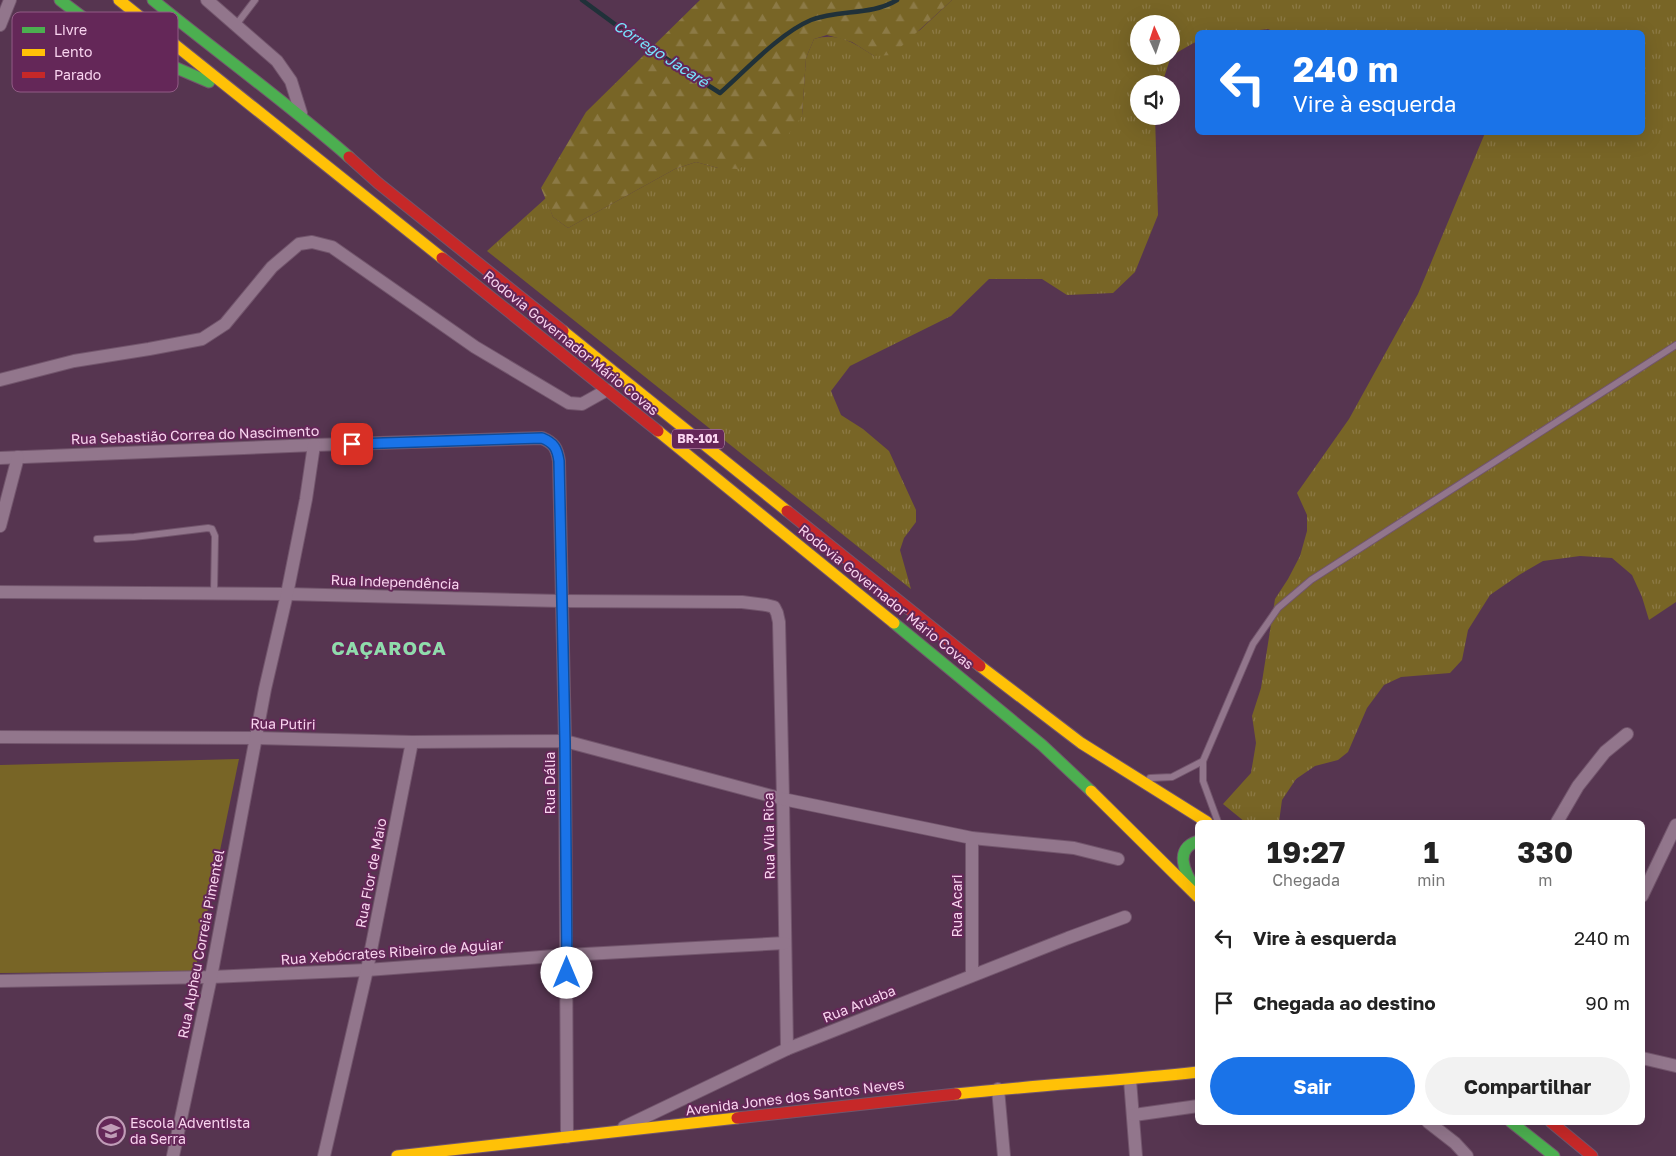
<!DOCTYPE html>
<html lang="pt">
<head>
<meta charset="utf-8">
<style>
  :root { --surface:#fff; --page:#f2f2f2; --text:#222; --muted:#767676; --accent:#1a73e8 }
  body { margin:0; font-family:"Golos Text",sans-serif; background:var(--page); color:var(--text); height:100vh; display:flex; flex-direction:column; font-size:19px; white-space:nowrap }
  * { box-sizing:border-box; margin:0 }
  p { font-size:16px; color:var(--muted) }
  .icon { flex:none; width:28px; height:28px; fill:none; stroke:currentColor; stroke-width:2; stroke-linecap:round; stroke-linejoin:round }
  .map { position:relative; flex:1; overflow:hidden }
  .sheet { position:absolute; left:1195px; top:820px; width:450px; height:305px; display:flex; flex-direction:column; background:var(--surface); border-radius:8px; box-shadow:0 5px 20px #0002 }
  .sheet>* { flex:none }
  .banner { position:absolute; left:1195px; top:30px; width:450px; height:105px; border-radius:8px; box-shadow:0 5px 20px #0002; background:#1a73e8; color:#fff; overflow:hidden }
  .needle { width:32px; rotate:357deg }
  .buttons { position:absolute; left:1130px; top:15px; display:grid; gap:10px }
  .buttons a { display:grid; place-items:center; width:50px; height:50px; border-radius:50%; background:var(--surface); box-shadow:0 5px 20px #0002; font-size:25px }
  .pin { position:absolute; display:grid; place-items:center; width:42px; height:42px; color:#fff; margin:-21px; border-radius:10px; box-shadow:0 2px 8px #0006 }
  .me { position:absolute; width:55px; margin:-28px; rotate:0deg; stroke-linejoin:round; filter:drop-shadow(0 0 4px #0008) }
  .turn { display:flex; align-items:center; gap:18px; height:105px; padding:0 15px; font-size:22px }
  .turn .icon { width:65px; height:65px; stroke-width:2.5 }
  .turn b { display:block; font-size:35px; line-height:42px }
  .eta { display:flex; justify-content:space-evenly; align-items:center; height:85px; text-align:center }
  .eta b { font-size:30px; font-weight:700; line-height:35px }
  .action { display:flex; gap:10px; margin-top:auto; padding:10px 15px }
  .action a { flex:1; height:58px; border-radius:30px; background:var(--accent); color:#fff; font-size:20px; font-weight:700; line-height:58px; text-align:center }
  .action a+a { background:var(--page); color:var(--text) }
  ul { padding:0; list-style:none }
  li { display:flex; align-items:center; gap:15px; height:65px; padding:0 15px }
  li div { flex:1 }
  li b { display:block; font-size:19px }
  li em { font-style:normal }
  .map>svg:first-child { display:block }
  .grass { fill:url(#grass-tufts) }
  .forest { fill:url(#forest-firs) }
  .park { fill:#786526 }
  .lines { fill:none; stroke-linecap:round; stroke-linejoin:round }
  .stream { stroke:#203139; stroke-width:4.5 }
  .lane-casing { stroke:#72556c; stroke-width:8 }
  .street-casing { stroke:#72556c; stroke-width:14 }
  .fast-casing { stroke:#72556c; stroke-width:13 }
  .slow-casing { stroke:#72556c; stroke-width:13 }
  .jam-casing { stroke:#72556c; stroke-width:13 }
  .lane { stroke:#92768c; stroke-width:6 }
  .street { stroke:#92768c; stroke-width:12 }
  .fast { stroke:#4caf50; stroke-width:11 }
  .slow { stroke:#ffc107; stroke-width:11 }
  .jam { stroke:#c62828; stroke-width:11 }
  .route-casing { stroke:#114b97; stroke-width:12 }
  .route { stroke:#1a73e8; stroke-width:9 }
  .labels { text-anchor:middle; stroke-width:4; stroke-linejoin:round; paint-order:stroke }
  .shield { fill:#642758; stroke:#cca0c2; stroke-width:1 }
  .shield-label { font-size:12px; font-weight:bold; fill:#f9d4ef }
  .street-label { font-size:14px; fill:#f9d4ef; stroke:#642758 }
  .poi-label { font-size:14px; fill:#f9d4ef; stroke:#642758; text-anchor:start }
  .water-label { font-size:15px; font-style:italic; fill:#77e4fe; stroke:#642758 }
  .district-label { font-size:19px; font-weight:bold; letter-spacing:1px; fill:#90dbac; stroke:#642758 }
  .key { fill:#642758; stroke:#915b85; stroke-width:1 }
  .key-label { font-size:14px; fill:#f9d4ef }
</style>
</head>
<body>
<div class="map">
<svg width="1676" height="1156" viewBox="0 0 1676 1156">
  <defs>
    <pattern id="grass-tufts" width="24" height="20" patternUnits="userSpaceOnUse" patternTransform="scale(1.25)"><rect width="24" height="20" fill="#786526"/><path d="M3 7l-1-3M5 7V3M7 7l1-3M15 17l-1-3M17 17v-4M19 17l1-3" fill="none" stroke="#8c7a46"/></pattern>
    <pattern id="forest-firs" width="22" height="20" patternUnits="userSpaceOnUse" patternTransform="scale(1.25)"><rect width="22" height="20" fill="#786526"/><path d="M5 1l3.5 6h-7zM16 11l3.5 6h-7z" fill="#8c7a46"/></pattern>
  </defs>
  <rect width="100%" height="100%" fill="#563550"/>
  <path class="grass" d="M952 0H1676V602L1649 620 1642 597 1632 575 1612 558 1580 556 1543 561 1519 575 1490 595 1468 630 1462 660 1450 673 1401 677 1384 685 1367 708 1348 752 1338 760 1315 766 1296 779 1282 800 1279 822H1245L1223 804 1251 773 1256 743 1252 716 1261 688 1275 599 1288 579 1300 556 1307 531V515L1297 493 1349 419 1418 294 1485 133 1642 132V32H1275L1268 29 1243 32H1198L1197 41 1171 56V24H1139V56H1171L1162 84H1139V116H1155L1158 215 1135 272 1113 293 1067 295 1042 279H989L951 316 850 366 831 391 841 415 863 429 889 451 916 510V522L904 538 900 550 911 589 487 251 546 198 553 217 568 228 675 169 696 162 718 168 802 116 806 58 814 39C839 32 854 43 874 56L920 30Z"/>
  <polygon class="forest" points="700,0 952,0 892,55 874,56 852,42 827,35 814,39 806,58 802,116 776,151 738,169 718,168 696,162 675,169 568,228 553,217 541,188 586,112"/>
  <polygon class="park" points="239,759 195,971 0,973 0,765"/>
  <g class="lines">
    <path class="stream" d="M582 0 631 36 720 93C746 70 780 33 811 20 839 9 871 16 897 0"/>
    <defs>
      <g id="lane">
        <polyline points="236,25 255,0"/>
        <polyline points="97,539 134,537 208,528 212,529 215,536 214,593"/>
        <polyline points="1150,778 1172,777 1203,761"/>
        <polyline points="1218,822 1203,781 1203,761 1253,644 1278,608 1311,580 1676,345"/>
      </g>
      <g id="street">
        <polyline points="207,0 277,61 291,81 301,113"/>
        <polyline points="0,25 10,0"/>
        <polyline points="0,380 74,361 149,349 202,339 225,324 272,267 299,244 312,242 332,247 475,347 569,403 582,404 607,390"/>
        <path d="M0 458 314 445 542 438C554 443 557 448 559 461L565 741 567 1137"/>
        <polyline points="0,526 18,457"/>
        <polyline points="0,592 287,594 561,601 742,602 766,605 774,607 777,613 779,622 783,799 787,1049"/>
        <polyline points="0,737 256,738 412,742 565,741 783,799 972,838 1074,848 1118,859"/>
        <polyline points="1557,822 1578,786 1605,752 1627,734"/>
        <polyline points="972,838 972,975"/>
        <polyline points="1642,896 1676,825"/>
        <polyline points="0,981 211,977 367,970 567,955 785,943"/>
        <polyline points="1642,1058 1676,1066"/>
        <polyline points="1130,1080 1136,1156"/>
        <polyline points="998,1089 1004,1156"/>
        <polyline points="1134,1115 1198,1106"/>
        <polyline points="1428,1122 1455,1143 1467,1156"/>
        <polyline points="624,1127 787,1049 1068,938 1125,917"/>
        <polyline points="173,1156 211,977 265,689 287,594 306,499 314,445"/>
        <polyline points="324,1156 367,970 412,742"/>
      </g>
      <g id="fast">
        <polyline points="60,0 114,41 209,82"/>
        <path d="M153 0C218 53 286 102 349 157"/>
        <polyline points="894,623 1042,745 1091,791"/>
        <path d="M1195 888C1185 873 1173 849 1198 841"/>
        <polyline points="1511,1122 1554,1156"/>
      </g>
      <g id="slow">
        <polyline points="119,0 442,258"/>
        <polyline points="563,331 787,511"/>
        <polyline points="658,431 894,623"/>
        <polyline points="980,666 1081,743 1207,822"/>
        <polyline points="1091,791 1198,897"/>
        <path d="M956 1094C1037 1085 1118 1081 1198 1072"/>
        <polyline points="397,1156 737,1118"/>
      </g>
      <g id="jam">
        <polyline points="349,157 378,183 563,331"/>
        <polyline points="442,258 658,431"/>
        <polyline points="787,511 980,666"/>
        <polyline points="737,1118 956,1094"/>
        <polyline points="1551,1122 1592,1156"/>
      </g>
    </defs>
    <use href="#lane" class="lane-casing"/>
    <use href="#street" class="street-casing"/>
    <use href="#fast" class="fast-casing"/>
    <use href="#slow" class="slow-casing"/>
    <use href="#jam" class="jam-casing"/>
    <use href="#lane" class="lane"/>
    <use href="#street" class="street"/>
    <use href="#fast" class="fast"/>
    <use href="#slow" class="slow"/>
    <use href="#jam" class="jam"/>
  </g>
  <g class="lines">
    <defs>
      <path id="route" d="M352 444 542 438C554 443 557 448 559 461L565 742 567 973"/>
    </defs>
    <use href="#route" class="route-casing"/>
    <use href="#route" class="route"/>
  </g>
  <defs>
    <symbol id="school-ring" viewBox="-11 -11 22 22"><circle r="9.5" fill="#642758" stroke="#c09cb7" stroke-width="1.5"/><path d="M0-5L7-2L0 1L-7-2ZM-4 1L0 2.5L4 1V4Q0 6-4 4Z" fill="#c09cb7"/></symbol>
  </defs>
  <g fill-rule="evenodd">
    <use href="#school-ring" x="95" y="1115" width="32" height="32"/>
  </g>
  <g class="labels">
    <rect class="shield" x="672" y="429.5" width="52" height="19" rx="4"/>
    <g class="shield-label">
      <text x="698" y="443">BR-101</text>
    </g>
    <g class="street-label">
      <text transform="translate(571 343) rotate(39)" y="5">Rodovia Governador Mário Covas</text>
      <text transform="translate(195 435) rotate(-2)" y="5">Rua Sebastião Correa do Nascimento</text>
      <text transform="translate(395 582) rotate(2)" y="5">Rua Independência</text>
      <text transform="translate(886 597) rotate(39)" y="5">Rodovia Governador Mário Covas</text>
      <text transform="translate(283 724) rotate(1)" y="5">Rua Putiri</text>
      <text transform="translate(550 783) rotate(-90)" y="5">Rua Dália</text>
      <text transform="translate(769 836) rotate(-91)" y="5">Rua Vila Rica</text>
      <text transform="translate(371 873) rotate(-79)" y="5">Rua Flor de Maio</text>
      <text transform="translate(957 906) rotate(-90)" y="5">Rua Acari</text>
      <text transform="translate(201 944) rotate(-79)" y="5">Rua Alpheu Correia Pimentel</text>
      <text transform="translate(392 952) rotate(-4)" y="5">Rua Xebócrates Ribeiro de Aguiar</text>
      <text transform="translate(859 1004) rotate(-22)" y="5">Rua Aruaba</text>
      <text transform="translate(795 1097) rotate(-7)" y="5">Avenida Jones dos Santos Neves</text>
    </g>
    <g class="poi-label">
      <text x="130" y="1128">Escola Adventista<tspan x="130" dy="16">da Serra</tspan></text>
    </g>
    <g class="water-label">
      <text transform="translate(661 54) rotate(33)" y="5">Córrego Jacaré</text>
    </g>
    <g class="district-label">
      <text x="389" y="655">CAÇAROCA</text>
    </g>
  </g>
  <rect x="12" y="12" width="166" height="80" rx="8" class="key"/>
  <rect x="22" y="27" width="23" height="6" fill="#4caf50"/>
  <rect x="22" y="49" width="23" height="7" fill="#ffc107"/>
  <rect x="22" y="72" width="23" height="6" fill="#c62828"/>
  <g class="key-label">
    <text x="54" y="35">Livre</text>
    <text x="54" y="57">Lento</text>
    <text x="54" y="80">Parado</text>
  </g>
</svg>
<div class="buttons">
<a><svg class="needle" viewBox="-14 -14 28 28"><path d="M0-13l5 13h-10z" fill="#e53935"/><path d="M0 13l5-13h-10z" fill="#767676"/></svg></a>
<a><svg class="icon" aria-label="sound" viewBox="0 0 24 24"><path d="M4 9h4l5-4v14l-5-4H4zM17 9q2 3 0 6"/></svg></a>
</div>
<div class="pin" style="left:352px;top:444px;background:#d93025"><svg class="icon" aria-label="arrive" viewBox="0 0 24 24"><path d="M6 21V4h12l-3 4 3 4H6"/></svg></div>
<svg class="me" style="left:567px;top:973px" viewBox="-20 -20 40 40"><circle r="19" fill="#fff"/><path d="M0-13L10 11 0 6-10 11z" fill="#1a73e8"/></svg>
<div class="banner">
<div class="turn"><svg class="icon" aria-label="left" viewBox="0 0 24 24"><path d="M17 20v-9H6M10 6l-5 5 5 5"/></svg><div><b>240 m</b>Vire à esquerda</div></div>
</div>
<section class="sheet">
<div class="eta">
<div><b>19:27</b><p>Chegada</p></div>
<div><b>1</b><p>min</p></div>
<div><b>330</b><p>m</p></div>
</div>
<ul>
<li><svg class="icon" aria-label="left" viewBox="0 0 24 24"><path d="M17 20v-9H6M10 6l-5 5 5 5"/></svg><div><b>Vire à esquerda</b></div><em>240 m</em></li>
<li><svg class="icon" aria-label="arrive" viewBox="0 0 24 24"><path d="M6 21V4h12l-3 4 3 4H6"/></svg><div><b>Chegada ao destino</b></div><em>90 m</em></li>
</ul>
<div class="action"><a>Sair</a><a>Compartilhar</a></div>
</section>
</div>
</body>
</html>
